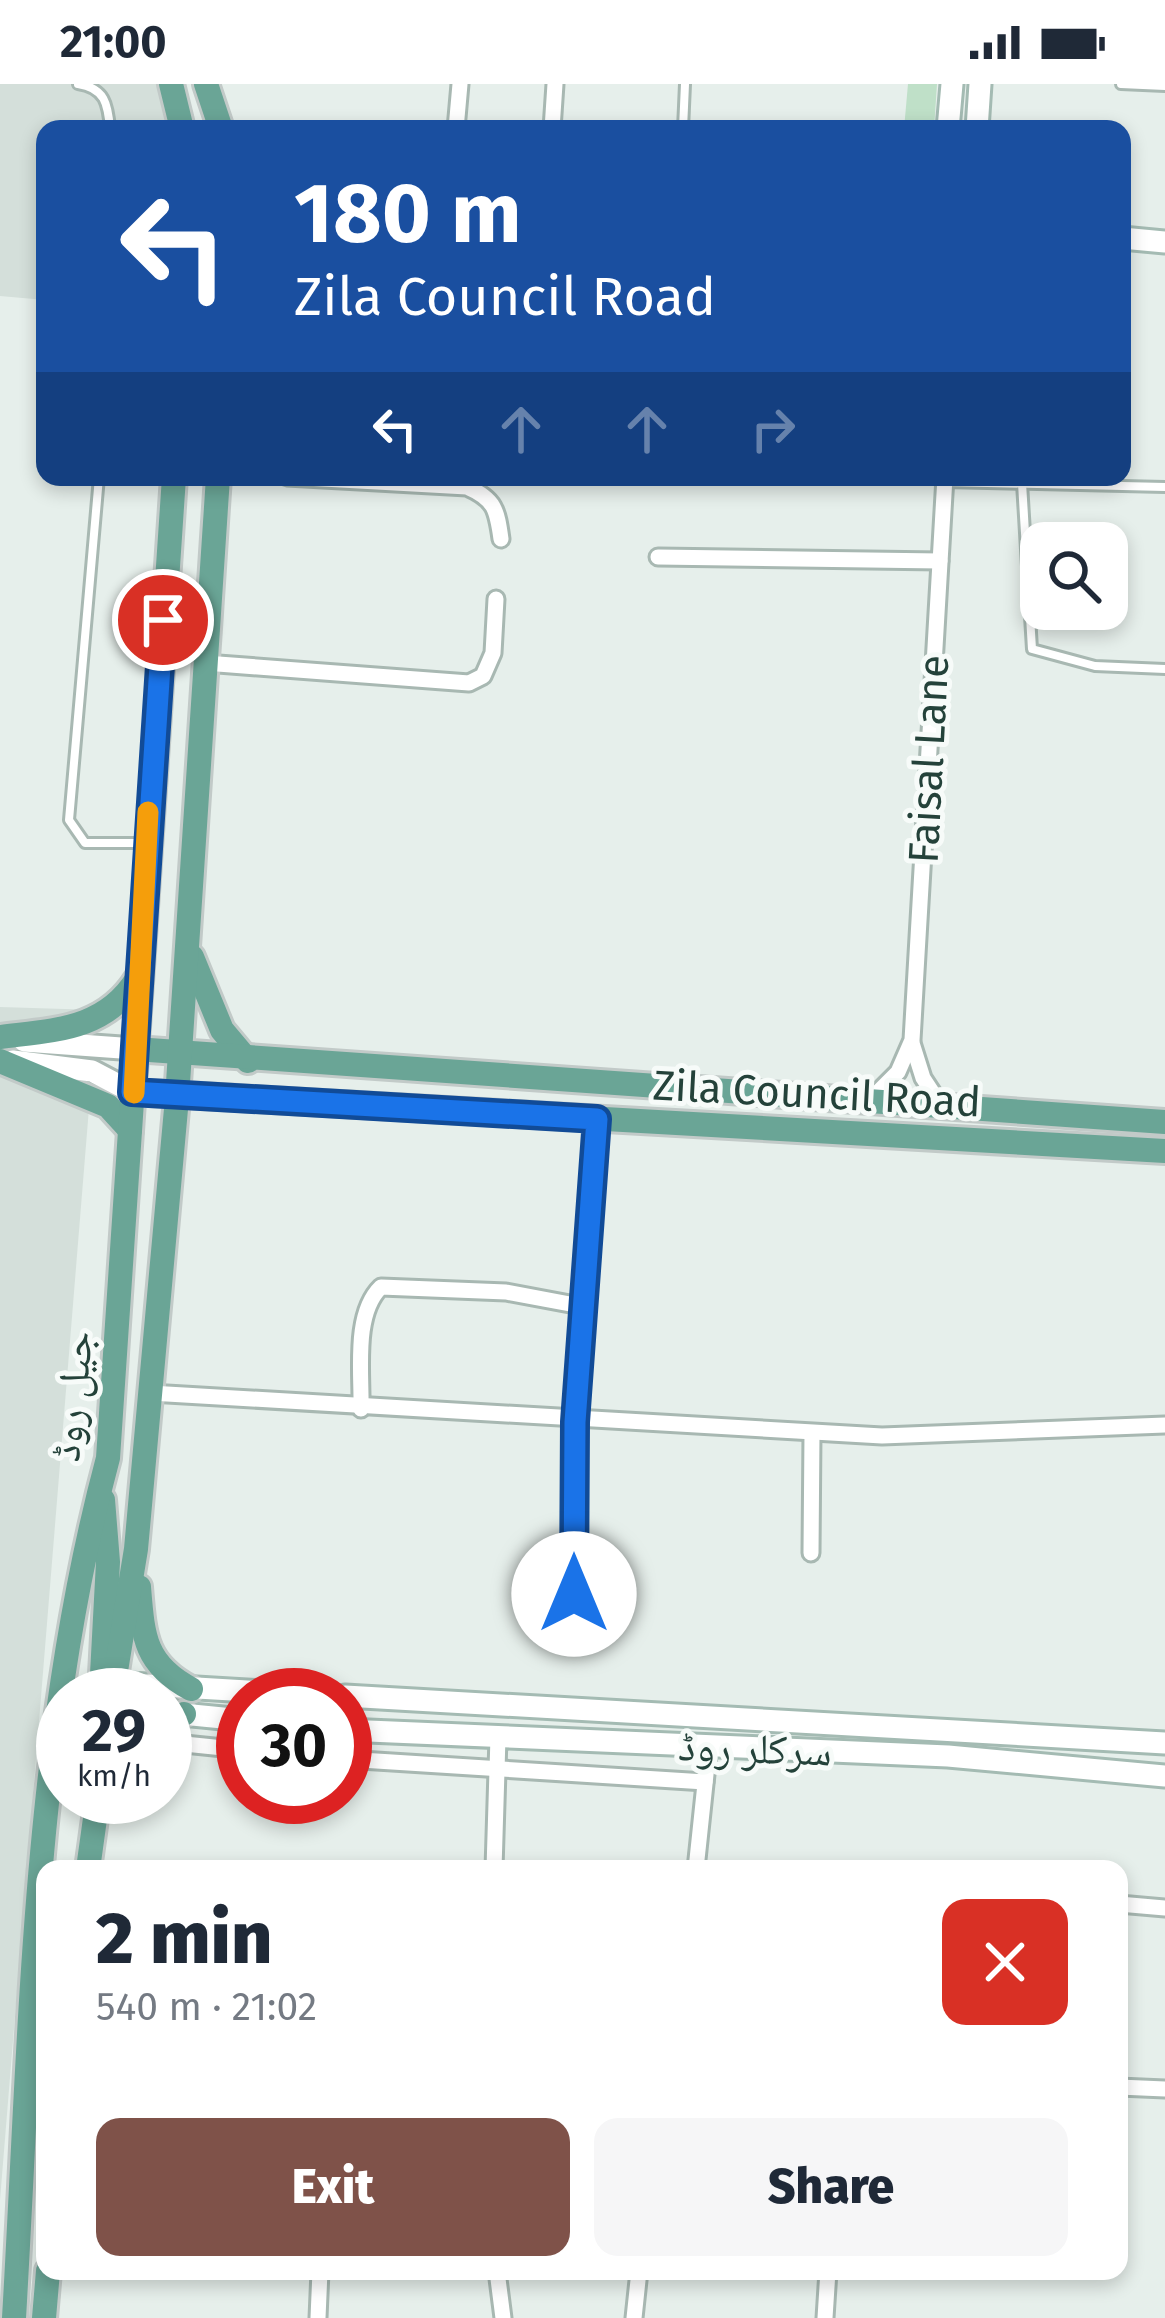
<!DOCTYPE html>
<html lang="en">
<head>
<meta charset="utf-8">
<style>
  :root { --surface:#fff; --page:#f6f6f7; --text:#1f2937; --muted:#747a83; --accent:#7f5249 }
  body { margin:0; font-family:"Fira Sans","Noto Naskh Arabic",sans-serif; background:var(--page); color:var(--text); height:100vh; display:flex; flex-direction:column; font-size:45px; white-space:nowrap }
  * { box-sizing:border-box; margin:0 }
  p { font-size:39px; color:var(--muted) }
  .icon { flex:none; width:66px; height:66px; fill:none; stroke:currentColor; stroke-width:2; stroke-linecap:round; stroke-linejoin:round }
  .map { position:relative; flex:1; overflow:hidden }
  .details { position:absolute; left:36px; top:1776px; width:1092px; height:420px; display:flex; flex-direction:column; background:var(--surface); border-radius:24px; box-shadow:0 6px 18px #0003 }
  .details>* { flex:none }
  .guide { position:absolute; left:36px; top:36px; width:1095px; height:366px; border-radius:24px; box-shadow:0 6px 18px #0003; background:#1a4fa0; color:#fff; overflow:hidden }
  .controls { position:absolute; left:1020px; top:438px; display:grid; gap:24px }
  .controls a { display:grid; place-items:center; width:108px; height:108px; border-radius:24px; background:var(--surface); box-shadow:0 6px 18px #0003; font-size:60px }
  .speed { position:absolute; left:36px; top:1584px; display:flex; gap:24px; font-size:60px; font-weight:700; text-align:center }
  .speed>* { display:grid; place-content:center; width:156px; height:156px; border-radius:50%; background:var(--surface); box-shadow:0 6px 18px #0003; line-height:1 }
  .speed small { font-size:30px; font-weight:400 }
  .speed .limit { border:18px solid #d22; background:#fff; color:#111 }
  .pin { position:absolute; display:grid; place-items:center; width:102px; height:102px; color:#fff; margin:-51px; border:6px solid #fff; border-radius:50%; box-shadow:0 3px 12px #0007 }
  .me { position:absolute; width:132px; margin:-66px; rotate:0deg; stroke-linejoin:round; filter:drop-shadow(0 0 9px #0008) }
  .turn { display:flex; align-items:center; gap:42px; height:252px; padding:0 60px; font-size:54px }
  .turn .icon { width:156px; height:156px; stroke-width:2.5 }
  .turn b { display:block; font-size:84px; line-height:102px }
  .lanes { display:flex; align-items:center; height:114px; padding:0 60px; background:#0003; justify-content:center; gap:60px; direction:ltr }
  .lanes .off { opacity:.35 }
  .round { display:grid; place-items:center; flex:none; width:126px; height:126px; border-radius:24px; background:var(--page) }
  .overview { display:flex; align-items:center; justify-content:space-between; height:204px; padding:0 60px }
  h1 { font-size:72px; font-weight:800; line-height:90px }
  .cta { display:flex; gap:24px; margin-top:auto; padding:24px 60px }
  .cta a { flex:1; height:138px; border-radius:24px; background:var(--accent); color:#fff; font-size:48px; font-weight:800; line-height:138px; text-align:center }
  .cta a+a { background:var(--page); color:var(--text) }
  .status { display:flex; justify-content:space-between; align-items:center; height:84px; padding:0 60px; background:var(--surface); direction:ltr }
  .status svg { height:33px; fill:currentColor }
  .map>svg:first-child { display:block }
  .built { fill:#d4dfda }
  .green { fill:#bfe0c8 }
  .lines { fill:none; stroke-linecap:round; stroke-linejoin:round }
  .service-casing { stroke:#a8b8b2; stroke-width:14 }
  .minor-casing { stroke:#a8b8b2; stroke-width:21 }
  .tertiary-casing { stroke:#a8b8b2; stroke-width:27 }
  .secondary-casing { stroke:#a4bbb3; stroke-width:27 }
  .primary-casing { stroke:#c2cac8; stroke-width:30 }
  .service { stroke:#fff; stroke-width:8 }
  .minor { stroke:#fff; stroke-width:15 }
  .tertiary { stroke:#fff; stroke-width:21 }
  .secondary { stroke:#fff; stroke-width:21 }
  .primary { stroke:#6aa596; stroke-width:24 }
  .route-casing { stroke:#114b97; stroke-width:30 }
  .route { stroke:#1a73e8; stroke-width:21 }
  .slow { stroke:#f59e0b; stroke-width:21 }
  .labels { text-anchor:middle; stroke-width:10; stroke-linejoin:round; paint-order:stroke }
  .street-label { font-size:42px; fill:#24423a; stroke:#f7fbf9 }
</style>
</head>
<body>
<div class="status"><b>21:00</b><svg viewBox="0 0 49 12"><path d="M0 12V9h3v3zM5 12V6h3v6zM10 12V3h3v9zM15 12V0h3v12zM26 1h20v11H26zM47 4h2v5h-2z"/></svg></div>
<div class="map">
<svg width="1165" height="2234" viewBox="0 0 1165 2234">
  <rect width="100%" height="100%" fill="#e6efeb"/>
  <g class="built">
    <polygon points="0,0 157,0 169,45 45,45 45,216 0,212"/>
    <polygon points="0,923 97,926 0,2116"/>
  </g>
  <polygon class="green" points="908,0 937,0 934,45 904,45"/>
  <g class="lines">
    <defs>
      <g id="service">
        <path d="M78 0C105 4 108 20 110 45"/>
        <polyline points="1121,0 1165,2"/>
        <polyline points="683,45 685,0"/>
        <polyline points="99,393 69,736 85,759 145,759"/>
        <polyline points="946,398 1165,403"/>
        <polyline points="1022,399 1032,565 1095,582 1165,585"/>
      </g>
      <g id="minor">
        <polyline points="456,45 460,0"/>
        <polyline points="552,45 555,0"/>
        <path d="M287 393 467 403C495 415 497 426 501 455"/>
        <polyline points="658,473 940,477"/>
        <polyline points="205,579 469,599 483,592 493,569 496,515"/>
        <polyline points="912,959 923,994 942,1023"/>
        <polyline points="870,1016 898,988 912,956 945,393"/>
        <polyline points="586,1223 597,1035"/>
        <polyline points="150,1309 882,1352 1165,1341"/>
        <path d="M361 1325C362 1289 353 1230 381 1203L506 1208 586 1223 575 1338 574 1510"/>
        <polyline points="811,1469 812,1349"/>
        <polyline points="165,1658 243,1666"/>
        <polyline points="345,1675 705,1698"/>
        <polyline points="494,1785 498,1653"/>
        <polyline points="696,1785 709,1662"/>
        <polyline points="1119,1820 1165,1824"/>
        <polyline points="1119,2003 1165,2005"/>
        <polyline points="497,2187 503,2234"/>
        <polyline points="318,2234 320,2187"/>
        <polyline points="634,2234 639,2187"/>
        <polyline points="825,2234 828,2187"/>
      </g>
      <g id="tertiary">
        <polyline points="24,957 135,965"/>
        <polyline points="13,977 92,987 132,1008"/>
      </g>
      <g id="secondary">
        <polyline points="948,45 952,0"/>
        <polyline points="977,45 980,0"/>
        <polyline points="1122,154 1165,158"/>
        <polyline points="113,1599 316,1611"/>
        <polyline points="345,1612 1165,1659"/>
        <polyline points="172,1629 243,1636"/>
        <polyline points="345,1646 948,1672 1165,1692"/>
      </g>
      <g id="primary">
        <polyline points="171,0 182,45"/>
        <polyline points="206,0 221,45"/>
        <polyline points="192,873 222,946 248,977"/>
        <path d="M0 953C55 946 105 946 137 895"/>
        <polyline points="135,965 1165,1038"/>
        <polyline points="0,977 108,1022 130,1046"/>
        <polyline points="132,1008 1165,1067"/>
        <path d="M139 1503C143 1552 144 1580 191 1605"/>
        <polyline points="101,1609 108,1478 103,1416"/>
        <polyline points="112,1611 136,1465 177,1014 218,393"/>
        <polyline points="165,1639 184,1630"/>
        <polyline points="88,1785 98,1713"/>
        <path d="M14 2234C31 1947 33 1654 108 1374L174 393"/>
        <polyline points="44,2234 48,2187"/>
      </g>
    </defs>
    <use href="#service" class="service-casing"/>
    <use href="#minor" class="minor-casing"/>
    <use href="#tertiary" class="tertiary-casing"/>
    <use href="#secondary" class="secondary-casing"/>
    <use href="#primary" class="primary-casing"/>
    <use href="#service" class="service"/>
    <use href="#minor" class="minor"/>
    <use href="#tertiary" class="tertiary"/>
    <use href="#secondary" class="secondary"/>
    <use href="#primary" class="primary"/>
  </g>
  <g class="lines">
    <defs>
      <polyline id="route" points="163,536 132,1008 597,1035 575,1338 574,1510"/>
    </defs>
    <use href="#route" class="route-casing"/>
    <use href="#route" class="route"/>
    <polyline class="slow" points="134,1009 148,728"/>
  </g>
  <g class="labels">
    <g class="street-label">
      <text transform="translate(928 675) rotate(-87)" y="15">Faisal Lane</text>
      <text transform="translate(817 1009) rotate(3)" y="15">Zila Council Road</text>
      <text transform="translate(71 1312) rotate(-84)" y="15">جیل روڈ</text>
      <text transform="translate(755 1664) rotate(2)" y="15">سرکلر روڈ</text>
    </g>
  </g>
</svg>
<div class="controls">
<a><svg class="icon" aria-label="search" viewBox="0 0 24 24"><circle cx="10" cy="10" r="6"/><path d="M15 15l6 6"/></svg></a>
</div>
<div class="speed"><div>29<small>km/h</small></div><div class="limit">30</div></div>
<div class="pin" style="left:163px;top:536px;background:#d93025"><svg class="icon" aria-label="arrive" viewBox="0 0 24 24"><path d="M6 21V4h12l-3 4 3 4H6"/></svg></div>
<svg class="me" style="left:574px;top:1510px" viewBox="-20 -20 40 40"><circle r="19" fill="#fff"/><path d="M0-13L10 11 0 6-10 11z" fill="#1a73e8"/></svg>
<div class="guide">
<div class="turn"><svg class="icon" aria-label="left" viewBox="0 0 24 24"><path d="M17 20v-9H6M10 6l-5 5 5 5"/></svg><div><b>180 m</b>Zila Council Road</div></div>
<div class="lanes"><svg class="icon" aria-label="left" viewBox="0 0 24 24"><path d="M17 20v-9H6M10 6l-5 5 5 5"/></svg><svg class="icon off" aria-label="ahead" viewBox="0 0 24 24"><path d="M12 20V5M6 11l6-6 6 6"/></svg><svg class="icon off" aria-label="ahead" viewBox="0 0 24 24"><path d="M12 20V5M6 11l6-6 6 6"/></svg><svg class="icon off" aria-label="right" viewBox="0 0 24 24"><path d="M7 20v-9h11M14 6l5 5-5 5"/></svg></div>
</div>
<section class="details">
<div class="overview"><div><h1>2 min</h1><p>540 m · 21:02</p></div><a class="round" style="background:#d93025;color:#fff"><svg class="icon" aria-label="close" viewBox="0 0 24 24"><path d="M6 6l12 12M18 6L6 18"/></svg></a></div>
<div class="cta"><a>Exit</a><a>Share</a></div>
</section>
</div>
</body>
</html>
